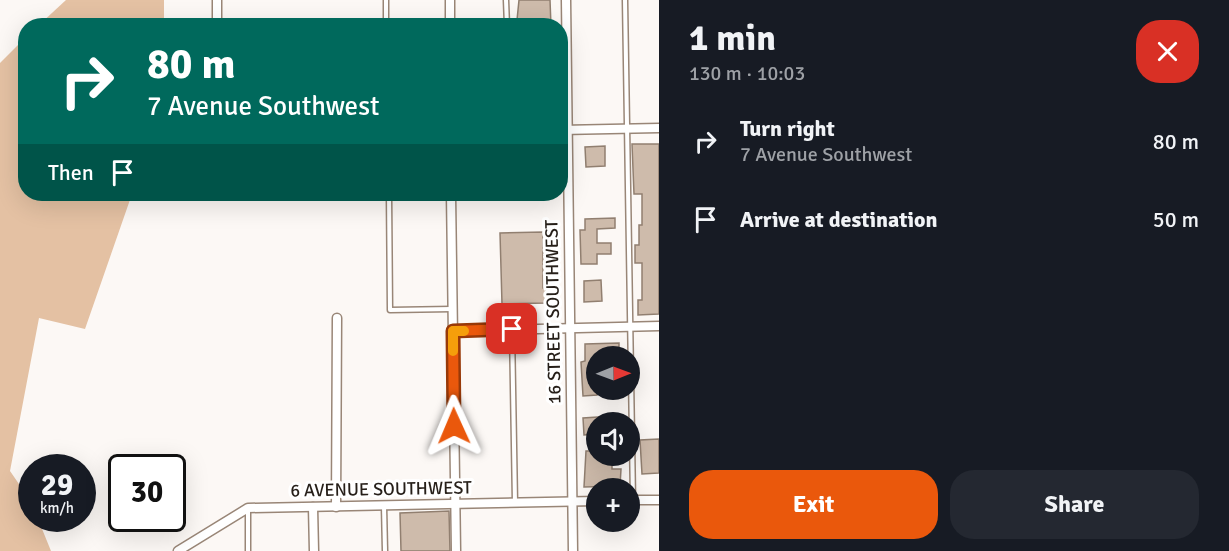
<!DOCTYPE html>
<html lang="en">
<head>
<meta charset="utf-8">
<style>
  :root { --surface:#171b24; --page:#242831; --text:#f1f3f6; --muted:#9ea1a6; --accent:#ea580c }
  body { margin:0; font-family:Signika,sans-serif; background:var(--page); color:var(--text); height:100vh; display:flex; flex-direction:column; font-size:22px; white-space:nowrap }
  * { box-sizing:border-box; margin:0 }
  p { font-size:20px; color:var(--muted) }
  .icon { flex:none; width:33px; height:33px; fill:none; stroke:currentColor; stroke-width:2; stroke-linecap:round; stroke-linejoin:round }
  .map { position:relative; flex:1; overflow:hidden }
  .drawer { display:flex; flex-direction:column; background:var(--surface); width:570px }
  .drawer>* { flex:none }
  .banner { position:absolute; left:18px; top:18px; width:550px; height:183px; border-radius:24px; box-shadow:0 6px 24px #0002; background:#00695c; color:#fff; overflow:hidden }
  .needle { width:39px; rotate:89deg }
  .controls { position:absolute; left:586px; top:346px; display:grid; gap:12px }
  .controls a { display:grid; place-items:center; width:54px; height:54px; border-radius:50%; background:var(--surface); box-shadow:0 6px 24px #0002; font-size:30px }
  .speed { position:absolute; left:18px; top:454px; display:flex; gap:12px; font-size:30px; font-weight:700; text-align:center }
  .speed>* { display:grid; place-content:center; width:78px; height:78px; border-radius:50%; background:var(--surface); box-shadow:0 6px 24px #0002; line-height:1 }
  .speed small { font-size:15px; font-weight:400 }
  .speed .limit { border:3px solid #111; border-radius:9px; background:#fff; color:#111 }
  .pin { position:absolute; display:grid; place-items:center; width:51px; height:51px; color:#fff; margin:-26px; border-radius:12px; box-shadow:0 3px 9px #0006 }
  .me { position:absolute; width:66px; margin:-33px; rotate:359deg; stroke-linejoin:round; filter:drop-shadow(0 0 4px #0008) }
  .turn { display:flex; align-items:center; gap:21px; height:126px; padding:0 30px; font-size:27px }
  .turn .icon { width:78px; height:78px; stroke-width:2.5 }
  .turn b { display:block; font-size:42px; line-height:51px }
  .then { display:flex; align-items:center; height:57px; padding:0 30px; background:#0003; gap:12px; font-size:22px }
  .round { display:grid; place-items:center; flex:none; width:63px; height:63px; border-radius:24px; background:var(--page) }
  .summary { display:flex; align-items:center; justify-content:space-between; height:102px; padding:0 30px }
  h1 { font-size:36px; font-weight:800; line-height:45px }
  .action { display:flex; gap:12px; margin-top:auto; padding:12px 30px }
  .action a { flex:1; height:69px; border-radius:24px; background:var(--accent); color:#fff; font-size:24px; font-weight:800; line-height:69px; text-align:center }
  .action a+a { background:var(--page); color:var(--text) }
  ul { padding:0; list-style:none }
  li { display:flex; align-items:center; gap:18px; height:78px; padding:0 30px }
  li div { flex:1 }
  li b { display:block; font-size:22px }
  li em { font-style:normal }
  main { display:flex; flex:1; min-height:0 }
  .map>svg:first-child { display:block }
  .green { fill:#e4c1a3 }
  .building { fill:#cebbab; stroke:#917f70; stroke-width:1.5 }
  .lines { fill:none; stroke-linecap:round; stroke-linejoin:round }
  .service-casing { stroke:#998677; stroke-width:7 }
  .minor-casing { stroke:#998677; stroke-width:11 }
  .service { stroke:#fff; stroke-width:4 }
  .minor { stroke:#fff; stroke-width:8 }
  .route-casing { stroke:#983908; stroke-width:15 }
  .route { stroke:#ea580c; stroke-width:10 }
  .slow { stroke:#f59e0b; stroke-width:10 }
  .labels { text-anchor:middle; stroke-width:6; stroke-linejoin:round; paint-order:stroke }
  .street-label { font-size:18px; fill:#261f19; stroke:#fff }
</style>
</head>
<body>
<main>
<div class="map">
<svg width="659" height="551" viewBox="0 0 659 551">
  <rect width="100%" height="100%" fill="#fcf8f5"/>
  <g class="green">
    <polygon points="66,0 164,0 164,25 39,25"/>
    <polygon points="25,38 26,194 132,194 85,329 39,318 10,471 30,500 32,519 38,519 51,551 0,551 0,63"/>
  </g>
  <g class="building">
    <polygon points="519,0 550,0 551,26 522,26 522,20 517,20"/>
    <polygon points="632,144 659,144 659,314 638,315 638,300 642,300 642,263 635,263 635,245 639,245 639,225 642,225 642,194 634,194"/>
    <polygon points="605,146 605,166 586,167 585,147"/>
    <polygon points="615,218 615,228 597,229 597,243 611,243 611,254 597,254 597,264 581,264 580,230 585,230 585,219"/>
    <polygon points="543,232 543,288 546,288 546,303 502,304 500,233"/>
    <polygon points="601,280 602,301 584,302 584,281"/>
    <polygon points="619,343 619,354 597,355 597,395 583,396 581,362 585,361 585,344"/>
    <polygon points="613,416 614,423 597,423 597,434 584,435 583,418"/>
    <polygon points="659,439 659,473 642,474 640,440"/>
    <polygon points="586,451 597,451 597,456 612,456 612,469 621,469 620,486 584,487"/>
    <polygon points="449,511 450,551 401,551 400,513"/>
  </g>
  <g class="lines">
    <defs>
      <g id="service">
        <polyline points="386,0 386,26"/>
        <polyline points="506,0 507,26"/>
        <polyline points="625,0 633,500"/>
        <polyline points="389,194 390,310 452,309"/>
        <polyline points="451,194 509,194"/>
        <polyline points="512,330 515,503"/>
        <polyline points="384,506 385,551"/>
        <polyline points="248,510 248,551"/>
      </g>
      <g id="minor">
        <polyline points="217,0 217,26"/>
        <polyline points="566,0 573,551"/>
        <polyline points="450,26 450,0"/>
        <polyline points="561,130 659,128"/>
        <polyline points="451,194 456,551"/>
        <polyline points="453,331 659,326"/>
        <polyline points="630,500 659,500"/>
        <polyline points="313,507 314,551"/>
        <polyline points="336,507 337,318"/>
        <polyline points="178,551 248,508 597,501"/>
      </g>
    </defs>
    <use href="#service" class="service-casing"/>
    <use href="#minor" class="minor-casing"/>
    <use href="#service" class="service"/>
    <use href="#minor" class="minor"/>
  </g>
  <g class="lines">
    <defs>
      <polyline id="route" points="454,426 453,331 512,329"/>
    </defs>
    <use href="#route" class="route-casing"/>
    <use href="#route" class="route"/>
    <polyline class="slow" points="453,351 453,331 464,331"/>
  </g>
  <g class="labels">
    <g class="street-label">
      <text transform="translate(553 312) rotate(-91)" y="6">16 STREET SOUTHWEST</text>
      <text transform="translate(381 489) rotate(-1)" y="6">6 AVENUE SOUTHWEST</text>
    </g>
  </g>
</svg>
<div class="controls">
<a><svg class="needle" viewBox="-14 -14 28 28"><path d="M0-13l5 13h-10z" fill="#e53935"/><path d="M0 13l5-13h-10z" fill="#9ea1a6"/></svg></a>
<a><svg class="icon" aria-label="sound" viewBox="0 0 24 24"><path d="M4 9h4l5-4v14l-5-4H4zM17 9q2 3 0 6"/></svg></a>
<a>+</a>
</div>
<div class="speed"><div>29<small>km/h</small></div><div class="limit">30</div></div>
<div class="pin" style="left:512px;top:329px;background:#d93025"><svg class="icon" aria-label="arrive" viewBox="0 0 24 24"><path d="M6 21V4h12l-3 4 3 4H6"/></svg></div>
<svg class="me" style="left:454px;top:426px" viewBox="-20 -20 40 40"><path d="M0-17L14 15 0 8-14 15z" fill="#ea580c" stroke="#fff" stroke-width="4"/></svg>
<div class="banner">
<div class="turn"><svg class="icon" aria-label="right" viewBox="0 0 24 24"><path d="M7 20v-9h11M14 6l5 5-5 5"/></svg><div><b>80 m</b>7 Avenue Southwest</div></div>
<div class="then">Then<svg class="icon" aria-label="arrive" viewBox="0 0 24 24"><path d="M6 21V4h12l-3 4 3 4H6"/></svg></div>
</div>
</div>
<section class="drawer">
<div class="summary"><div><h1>1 min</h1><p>130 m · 10:03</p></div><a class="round" style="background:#d93025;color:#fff"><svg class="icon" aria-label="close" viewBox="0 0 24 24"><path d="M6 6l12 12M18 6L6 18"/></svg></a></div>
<ul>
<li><svg class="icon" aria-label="right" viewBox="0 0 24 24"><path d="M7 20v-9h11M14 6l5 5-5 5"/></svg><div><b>Turn right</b><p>7 Avenue Southwest</p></div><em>80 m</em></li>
<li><svg class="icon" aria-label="arrive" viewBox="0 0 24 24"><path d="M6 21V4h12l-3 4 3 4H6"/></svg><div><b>Arrive at destination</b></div><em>50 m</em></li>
</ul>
<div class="action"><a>Exit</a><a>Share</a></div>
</section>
</main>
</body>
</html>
